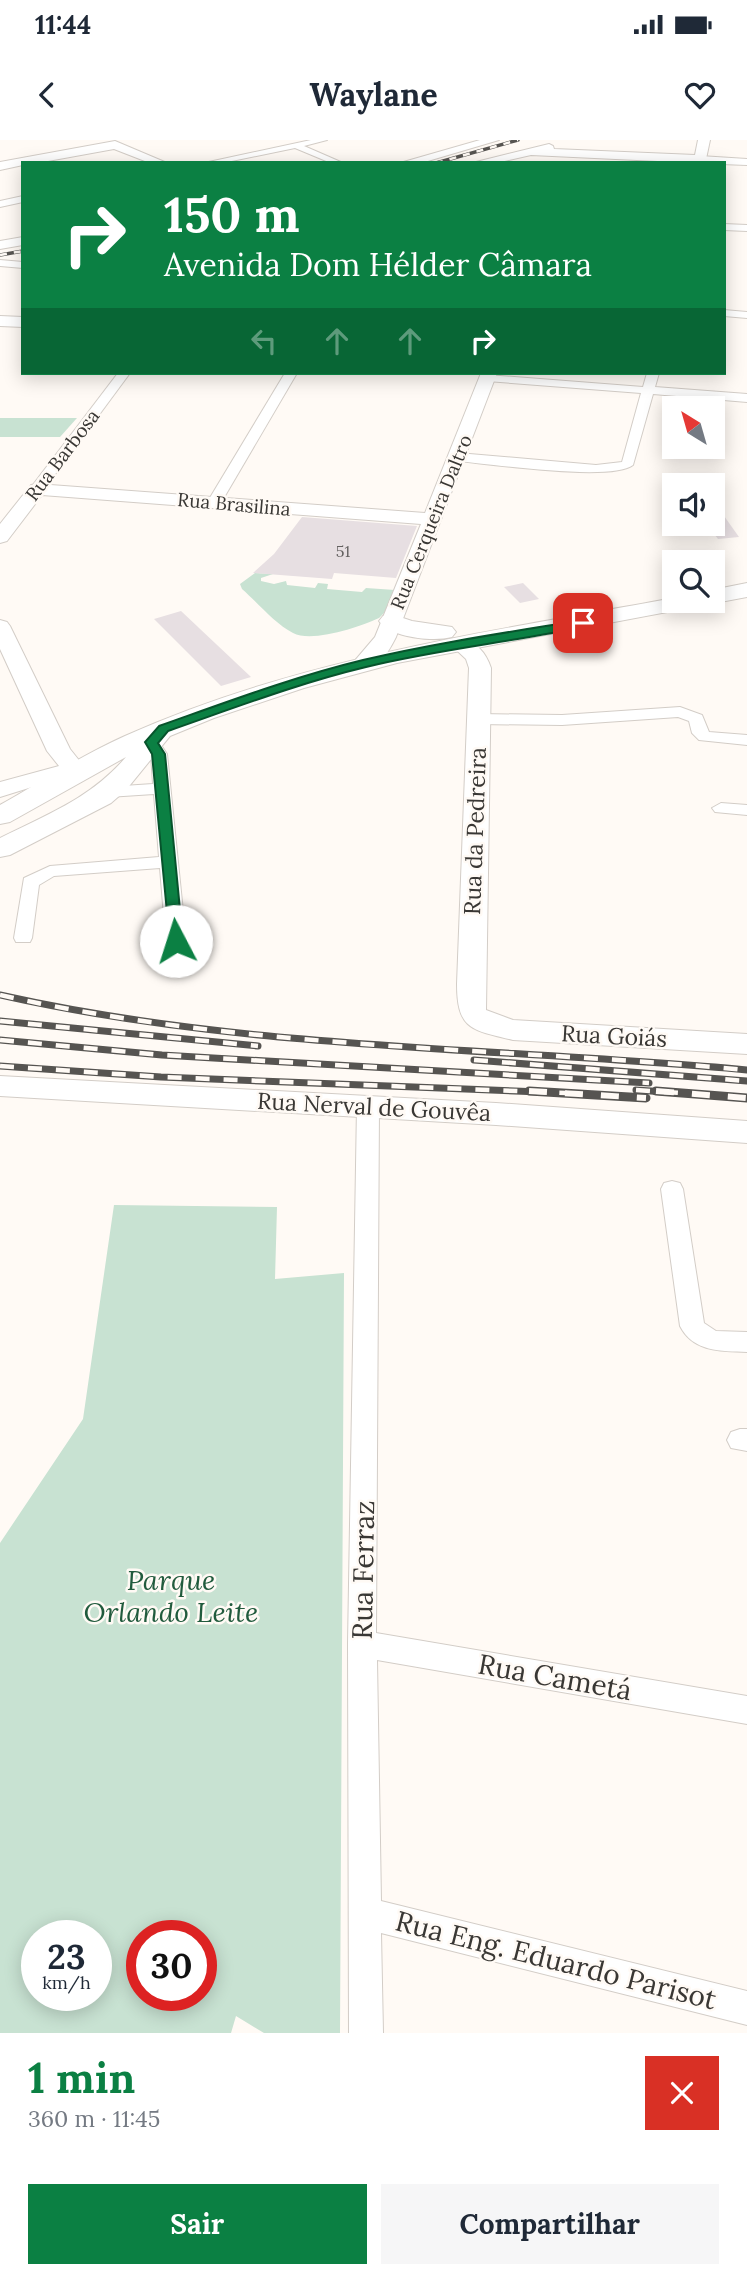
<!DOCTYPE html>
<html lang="pt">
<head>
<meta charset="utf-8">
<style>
  :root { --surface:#fff; --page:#f6f6f7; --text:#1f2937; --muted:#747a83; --accent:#0b8043 }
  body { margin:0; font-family:Lora,serif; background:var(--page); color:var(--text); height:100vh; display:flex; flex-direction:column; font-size:26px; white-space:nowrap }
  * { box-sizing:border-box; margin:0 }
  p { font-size:23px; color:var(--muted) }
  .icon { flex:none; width:38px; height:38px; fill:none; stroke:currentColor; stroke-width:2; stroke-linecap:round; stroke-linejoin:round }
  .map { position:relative; height:1893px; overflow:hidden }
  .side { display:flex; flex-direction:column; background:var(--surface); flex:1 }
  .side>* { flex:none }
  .guide { position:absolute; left:21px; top:21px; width:705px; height:214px; border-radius:0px; box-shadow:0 4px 18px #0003; background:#0b8043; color:#fff; overflow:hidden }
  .needle { width:46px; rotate:323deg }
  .fabs { position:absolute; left:662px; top:256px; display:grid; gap:14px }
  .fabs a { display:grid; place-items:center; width:63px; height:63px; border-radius:0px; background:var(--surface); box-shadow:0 4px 18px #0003; font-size:35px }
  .speed { position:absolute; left:21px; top:1780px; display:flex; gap:14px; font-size:35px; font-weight:700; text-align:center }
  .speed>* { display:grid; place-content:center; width:91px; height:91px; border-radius:50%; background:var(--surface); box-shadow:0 4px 18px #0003; line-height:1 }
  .speed small { font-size:18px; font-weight:400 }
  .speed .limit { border:10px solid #d22; background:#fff; color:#111 }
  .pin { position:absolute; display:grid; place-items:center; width:60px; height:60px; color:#fff; margin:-30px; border-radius:14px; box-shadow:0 4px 10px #0006 }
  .me { position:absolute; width:77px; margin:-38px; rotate:355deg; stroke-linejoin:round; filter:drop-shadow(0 0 5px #0008) }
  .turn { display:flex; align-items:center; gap:24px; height:147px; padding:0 28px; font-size:32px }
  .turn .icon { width:91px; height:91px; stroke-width:2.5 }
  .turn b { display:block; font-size:49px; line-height:60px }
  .lanes { display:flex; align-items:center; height:66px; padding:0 28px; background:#0003; justify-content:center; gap:35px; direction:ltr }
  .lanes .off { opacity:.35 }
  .round { display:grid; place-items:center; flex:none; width:74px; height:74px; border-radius:0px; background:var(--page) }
  .overview { display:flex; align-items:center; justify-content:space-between; height:119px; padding:0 28px }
  h1 { font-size:42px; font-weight:700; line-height:52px; color:var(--accent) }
  .action { display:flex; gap:14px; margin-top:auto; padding:14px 28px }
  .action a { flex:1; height:80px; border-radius:0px; background:var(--accent); color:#fff; font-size:28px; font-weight:700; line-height:80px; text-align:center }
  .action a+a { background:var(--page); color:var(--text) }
  .status { display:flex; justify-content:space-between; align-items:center; height:49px; padding:0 35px; background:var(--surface); direction:ltr }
  .status svg { height:19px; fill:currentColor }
  header { display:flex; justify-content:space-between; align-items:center; height:91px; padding:0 28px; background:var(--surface); font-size:32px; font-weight:700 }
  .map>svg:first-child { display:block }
  .green { fill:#c8e2d2; fill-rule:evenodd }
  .building { fill:#e7dfe2 }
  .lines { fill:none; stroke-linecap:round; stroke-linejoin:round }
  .street-casing { stroke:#d3cdc7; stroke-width:2 }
  .secondary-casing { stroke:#d3cdc7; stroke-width:2 }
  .primary-casing { stroke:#d3cdc7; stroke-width:2 }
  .street { fill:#fff; fill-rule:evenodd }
  .secondary { fill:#fff; fill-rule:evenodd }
  .primary { fill:#fff; fill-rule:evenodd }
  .rail-far2-casing { stroke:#565451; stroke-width:3.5 }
  .rail-far1-casing { stroke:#565451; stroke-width:7 }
  .rail-casing { stroke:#565451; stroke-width:9 }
  .rail-far2 { stroke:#fffaf5; stroke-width:2.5; stroke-dasharray:7; stroke-linecap:butt }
  .rail-far1 { stroke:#fffaf5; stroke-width:4.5; stroke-dasharray:14; stroke-linecap:butt }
  .rail { stroke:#fffaf5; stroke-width:6; stroke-dasharray:18; stroke-linecap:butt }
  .route { fill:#0b8043; stroke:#07532c; stroke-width:2 }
  .labels { text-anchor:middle; stroke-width:5; stroke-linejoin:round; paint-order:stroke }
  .far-number-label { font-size:16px; fill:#646160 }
  .far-street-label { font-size:19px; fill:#393734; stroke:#fffaf5 }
  .street-label { font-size:23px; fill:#393734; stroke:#fffaf5 }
  .near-street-label { font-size:28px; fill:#393734; stroke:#fffaf5 }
  .near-park-label { font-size:28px; font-style:italic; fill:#215b3d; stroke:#fffaf5 }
</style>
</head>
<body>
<div class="status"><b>11:44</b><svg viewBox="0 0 49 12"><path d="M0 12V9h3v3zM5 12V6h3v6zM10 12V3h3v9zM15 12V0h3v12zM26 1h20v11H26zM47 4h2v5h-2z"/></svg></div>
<header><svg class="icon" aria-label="back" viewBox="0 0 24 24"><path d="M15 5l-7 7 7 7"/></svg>Waylane<svg class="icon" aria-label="heart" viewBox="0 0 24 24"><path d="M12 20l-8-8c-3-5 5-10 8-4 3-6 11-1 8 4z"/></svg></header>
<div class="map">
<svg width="747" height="1893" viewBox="0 0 747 1893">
  <rect width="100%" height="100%" fill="#fffaf5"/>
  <g class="green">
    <polygon points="0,278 77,278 60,297 0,297"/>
    <path d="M255 433 273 434 261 438V441L274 444 286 441 287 445 315 448 318 443 328 444 327 449 362 452 366 448 395 450 385 472 379 478C360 487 312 503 293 493 275 484 258 463 242 449L240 444Z"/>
    <path d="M114 1065 277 1067 275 1139 344 1133 340 1893H264L236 1876 231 1893H0V1403L83 1279ZM37 1796H96V1855H37ZM142 1796H201V1855H142Z"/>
  </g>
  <g class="building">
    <polygon points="712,359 739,397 718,399 712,391"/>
    <polygon points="302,377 417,386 396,438 334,433 332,439 253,433 274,414"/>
    <polygon points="523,443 539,459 520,463 504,447"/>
    <polygon points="181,471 251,537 221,546 154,479"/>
  </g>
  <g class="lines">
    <defs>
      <g id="street">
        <polygon points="311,0 327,0 304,6 343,23 331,23 295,8 222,23 204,23"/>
        <polygon points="700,16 747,19 747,25 695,23"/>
        <polygon points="23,56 23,62 0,67 0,61"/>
        <polygon points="724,84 747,85 747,91 724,90"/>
        <polygon points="0,120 23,122 23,128 0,126"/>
        <polygon points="724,170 747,172 747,178 724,176"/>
        <polygon points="118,233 130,233 42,352 32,352 32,346"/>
        <polygon points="285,233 297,233 222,361 220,364 210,364 208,361"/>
        <path d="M647 233H659L655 247 747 254V262L653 254 633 325C612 342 490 324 458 321L452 317 458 313 596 325 622 322 641 253 487 241 481 238 487 235 643 247Z"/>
        <polygon points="680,567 702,575 709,592 747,595 747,605 699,600 692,593 689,581 678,577 562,585 478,584 470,579 478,574 562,575"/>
        <polygon points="151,597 157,599 167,614 186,801 176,807 166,801 160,728 54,736 39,745 32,798 30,802 16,802 14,798 24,738 50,726 159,717 154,654 108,657 99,652 108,647 153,644 151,614 143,602"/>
        <polygon points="721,663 747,665 747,675 715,672 712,668"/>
        <polygon points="368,959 376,961 379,966 376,1493 747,1556 747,1584 377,1520 381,1761 747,1851 747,1885 381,1793 383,1893 349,1893 348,1504 357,966 360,961"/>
        <path d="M672 1041 680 1043 683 1049 704 1183 716 1191 747 1192V1212C721 1211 693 1212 680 1186L661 1049 664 1043Z"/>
        <polygon points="740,1289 747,1289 747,1311 731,1308 727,1300 731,1292"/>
      </g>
      <g id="secondary">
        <polygon points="480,0 499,0 421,23 400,23"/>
        <polygon points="698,0 710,0 706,19 700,23 531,15 496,23 472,23 549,4 553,6 554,9 695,15"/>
        <polygon points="115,1 167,23 150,23 114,9 37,23 23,23 23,25 0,30 0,22"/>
        <polygon points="23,97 23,105 0,109 0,101"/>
        <polygon points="0,176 23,177 23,187 0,186"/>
        <path d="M481 233H497L396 497C388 513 376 534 355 529L352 524 375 497 421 384 42 355 7 401 0 403V384L31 345 37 344 425 373Z"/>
        <polygon points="0,480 7,482 10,486 70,609 82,624 78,629 67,630 64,637 0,657 0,642 59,626 47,611 0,509"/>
        <path d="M461 498C477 502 486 513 491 528L486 870 513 880 747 894V914L513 900C472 890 457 890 457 844L469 528 466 519 450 504 453 499Z"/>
        <polygon points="0,936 496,963 747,981 747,1003 496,985 0,956"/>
      </g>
      <g id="primary">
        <path d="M747 443V457L397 523 304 548 214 578 170 596 126 650 111 663 10 715 0 717V698C48 674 91 658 126 617L10 682 0 684V665C41 642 82 615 125 596 299 518 488 492 674 458V460H712V450Z"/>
        <path d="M391 474 412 481 452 487 456 492 452 497C434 502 391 498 379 481L383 476Z"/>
      </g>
    </defs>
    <use href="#street" class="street-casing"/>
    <use href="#secondary" class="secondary-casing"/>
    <use href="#primary" class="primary-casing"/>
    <use href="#street" class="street"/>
    <use href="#secondary" class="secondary"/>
    <use href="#primary" class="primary"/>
    <defs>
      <g id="rail-far2">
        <polyline points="436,23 518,0"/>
        <polyline points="0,115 23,111"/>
      </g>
      <g id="rail-far1">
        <path d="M0 855C245 910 498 907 747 930"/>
        <polyline points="0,881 258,906"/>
        <polyline points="0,900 162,915 649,943"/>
        <polyline points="474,920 747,941"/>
        <polyline points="0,926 161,937 567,953"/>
        <polyline points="636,950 680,953"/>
      </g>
      <g id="rail">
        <polyline points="529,951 646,958"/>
        <polyline points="656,951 747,958"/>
      </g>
    </defs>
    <use href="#rail-far2" class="rail-far2-casing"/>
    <use href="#rail-far1" class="rail-far1-casing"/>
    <use href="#rail" class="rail-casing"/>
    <use href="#rail-far2" class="rail-far2"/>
    <use href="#rail-far1" class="rail-far1"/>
    <use href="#rail" class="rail"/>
  </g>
  <path class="route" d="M583 480 587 481V486C514 502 439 509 366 527 299 543 234 568 168 591L158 603 165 614 183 801 181 804H170L152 614 145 602 159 586C227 562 293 537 363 520 435 503 510 492 583 480Z"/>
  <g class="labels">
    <g class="far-number-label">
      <text x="343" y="417">51</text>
    </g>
    <g class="far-street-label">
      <text transform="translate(62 315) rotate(-53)" y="7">Rua Barbosa</text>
      <text transform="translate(234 364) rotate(5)" y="7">Rua Brasilina</text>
      <text transform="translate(431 382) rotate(-68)" y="7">Rua Cerqueira Daltro</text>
    </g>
    <g class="street-label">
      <text transform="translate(475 691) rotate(-88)" y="8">Rua da Pedreira</text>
      <text transform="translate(614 896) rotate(3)" y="8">Rua Goiás</text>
      <text transform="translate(374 967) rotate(3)" y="8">Rua Nerval de Gouvêa</text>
    </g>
    <g class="near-street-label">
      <text transform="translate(363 1430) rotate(-89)" y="10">Rua Ferraz</text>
      <text transform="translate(555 1537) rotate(10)" y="10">Rua Cametá</text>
      <text transform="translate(556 1820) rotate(14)" y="10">Rua Eng. Eduardo Parisot</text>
    </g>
    <g class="near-park-label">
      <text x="171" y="1450">Parque<tspan x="171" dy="32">Orlando Leite</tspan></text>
    </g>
  </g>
</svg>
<div class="fabs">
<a><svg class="needle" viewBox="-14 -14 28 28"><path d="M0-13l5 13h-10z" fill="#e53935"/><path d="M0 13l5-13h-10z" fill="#747a83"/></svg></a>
<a><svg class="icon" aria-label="sound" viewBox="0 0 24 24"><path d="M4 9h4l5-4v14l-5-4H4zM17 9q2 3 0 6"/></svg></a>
<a><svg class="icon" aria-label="search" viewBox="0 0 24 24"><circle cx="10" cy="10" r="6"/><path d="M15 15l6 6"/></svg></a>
</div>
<div class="speed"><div>23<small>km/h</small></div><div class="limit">30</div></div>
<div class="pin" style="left:583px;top:483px;background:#d93025"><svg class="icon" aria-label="arrive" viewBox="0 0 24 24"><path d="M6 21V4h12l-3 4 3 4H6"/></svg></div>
<svg class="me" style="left:176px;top:801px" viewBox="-20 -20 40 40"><circle r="19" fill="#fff"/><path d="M0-13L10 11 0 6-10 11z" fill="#0b8043"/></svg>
<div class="guide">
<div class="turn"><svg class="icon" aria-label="right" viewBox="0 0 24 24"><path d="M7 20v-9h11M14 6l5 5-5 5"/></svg><div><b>150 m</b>Avenida Dom Hélder Câmara</div></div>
<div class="lanes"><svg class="icon off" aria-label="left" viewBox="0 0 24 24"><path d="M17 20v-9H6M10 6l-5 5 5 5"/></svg><svg class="icon off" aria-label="ahead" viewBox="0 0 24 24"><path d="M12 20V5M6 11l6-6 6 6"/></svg><svg class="icon off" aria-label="ahead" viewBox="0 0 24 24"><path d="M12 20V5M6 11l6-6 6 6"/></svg><svg class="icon" aria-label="right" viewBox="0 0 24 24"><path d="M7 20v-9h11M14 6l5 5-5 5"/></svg></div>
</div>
</div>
<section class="side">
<div class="overview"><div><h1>1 min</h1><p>360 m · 11:45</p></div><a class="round" style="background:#d93025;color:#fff"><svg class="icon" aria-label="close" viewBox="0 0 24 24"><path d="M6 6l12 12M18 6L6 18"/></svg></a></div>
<div class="action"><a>Sair</a><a>Compartilhar</a></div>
</section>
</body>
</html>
